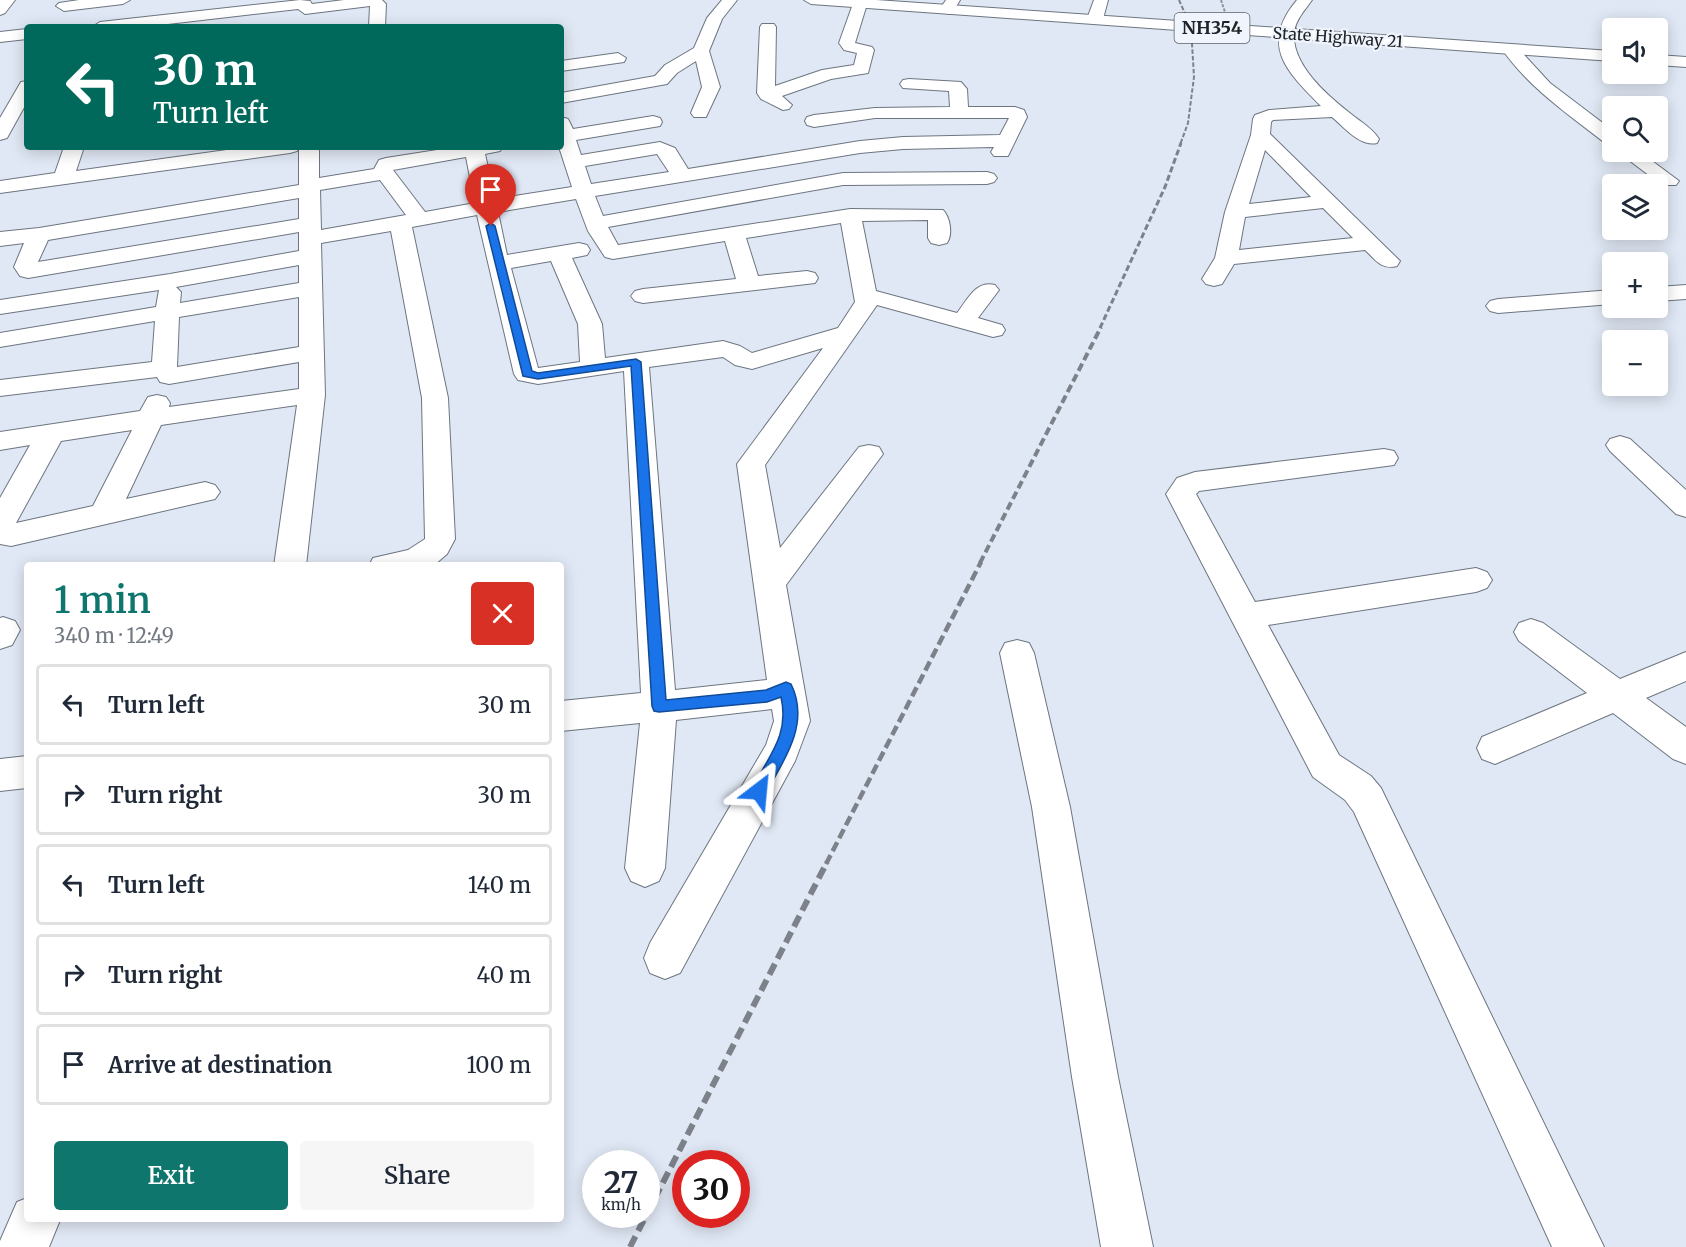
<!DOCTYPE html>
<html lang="en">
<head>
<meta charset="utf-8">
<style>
  :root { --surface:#fff; --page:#f6f6f7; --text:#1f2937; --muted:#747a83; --line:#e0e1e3; --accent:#0f766e }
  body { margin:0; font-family:Merriweather,serif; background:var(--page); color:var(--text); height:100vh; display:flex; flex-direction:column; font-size:22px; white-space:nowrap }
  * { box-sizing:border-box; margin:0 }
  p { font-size:20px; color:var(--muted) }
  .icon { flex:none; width:33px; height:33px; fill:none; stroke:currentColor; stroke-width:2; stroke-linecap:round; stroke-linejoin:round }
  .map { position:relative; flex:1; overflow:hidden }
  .details { position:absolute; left:24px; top:562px; width:540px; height:660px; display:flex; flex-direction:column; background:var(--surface); border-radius:6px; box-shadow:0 3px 15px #0003 }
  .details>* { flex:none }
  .top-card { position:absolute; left:24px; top:24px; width:540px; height:126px; border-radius:6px; box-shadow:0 3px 15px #0003; background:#00695c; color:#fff; overflow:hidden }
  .fabs { position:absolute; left:1602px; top:18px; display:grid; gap:12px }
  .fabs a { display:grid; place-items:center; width:66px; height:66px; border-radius:6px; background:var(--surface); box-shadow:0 3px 15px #0003; font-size:30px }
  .speed { position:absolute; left:582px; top:1150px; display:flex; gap:12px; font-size:30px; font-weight:700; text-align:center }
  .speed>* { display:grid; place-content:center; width:78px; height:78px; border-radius:50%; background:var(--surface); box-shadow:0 3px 15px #0003; line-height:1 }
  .speed small { font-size:15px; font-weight:400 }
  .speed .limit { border:9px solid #d22; background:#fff; color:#111 }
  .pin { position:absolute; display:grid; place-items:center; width:51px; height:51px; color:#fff; margin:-62px -26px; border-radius:50% 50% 50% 0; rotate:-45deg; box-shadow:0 0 6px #0007 }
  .pin .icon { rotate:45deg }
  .me { position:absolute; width:66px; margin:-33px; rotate:29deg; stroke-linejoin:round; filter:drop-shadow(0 0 4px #0008) }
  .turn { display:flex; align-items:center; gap:21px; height:126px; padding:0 30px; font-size:27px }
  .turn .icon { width:78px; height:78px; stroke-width:2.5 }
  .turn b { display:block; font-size:42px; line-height:51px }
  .round { display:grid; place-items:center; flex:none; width:63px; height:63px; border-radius:6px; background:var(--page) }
  .summary { display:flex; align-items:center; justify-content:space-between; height:102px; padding:0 30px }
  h1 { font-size:36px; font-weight:600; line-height:45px; color:var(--accent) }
  .cta { display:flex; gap:12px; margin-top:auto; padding:12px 30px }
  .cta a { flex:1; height:69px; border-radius:6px; background:var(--accent); color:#fff; font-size:24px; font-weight:600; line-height:69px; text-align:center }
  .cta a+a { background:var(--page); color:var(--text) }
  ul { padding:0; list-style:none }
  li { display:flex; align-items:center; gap:18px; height:81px; margin:0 12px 9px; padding:0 18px; border:3px solid var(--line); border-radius:6px }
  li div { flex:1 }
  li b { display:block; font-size:22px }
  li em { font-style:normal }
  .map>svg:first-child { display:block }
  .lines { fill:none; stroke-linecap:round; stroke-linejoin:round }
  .minor-casing { stroke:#6d7580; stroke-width:2 }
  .highway-casing { stroke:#6d7580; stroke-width:2 }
  .path { stroke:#8d939d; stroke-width:2; stroke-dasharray:3 1.5; stroke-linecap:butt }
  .minor { fill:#fff; fill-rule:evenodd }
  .highway { fill:#fff; fill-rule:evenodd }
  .rail-far4 { stroke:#7c818a; stroke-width:2; stroke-dasharray:4.5 2; stroke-linecap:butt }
  .rail-far3 { stroke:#7c818a; stroke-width:3; stroke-dasharray:6 3; stroke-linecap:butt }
  .rail-far2 { stroke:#7c818a; stroke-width:4; stroke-dasharray:8 4; stroke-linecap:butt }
  .rail-far1 { stroke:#7c818a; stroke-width:4.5; stroke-dasharray:10 4.5; stroke-linecap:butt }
  .rail { stroke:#7c818a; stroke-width:6; stroke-dasharray:12 6; stroke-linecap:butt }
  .route { fill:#1a73e8; stroke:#114b97; stroke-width:1.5 }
  .labels { text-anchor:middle; stroke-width:4.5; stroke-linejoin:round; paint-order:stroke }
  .far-street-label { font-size:16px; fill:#202328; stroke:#f0f5fd }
  .shield { fill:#f0f5fd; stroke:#5e6268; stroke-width:1.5 }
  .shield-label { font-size:18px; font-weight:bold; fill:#202328 }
</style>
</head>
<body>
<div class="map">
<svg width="1686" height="1247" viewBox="0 0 1686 1247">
  <rect width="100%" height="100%" fill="#e0e8f5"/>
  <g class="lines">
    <defs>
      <g id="minor">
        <polygon points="0,0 15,0 5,13 0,15"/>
        <polygon points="79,0 130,0 123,4 64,11 56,6 59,3"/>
        <polygon points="300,0 310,1 312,4 344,0 382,0 386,4 385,27 369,27 370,6 305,14 298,9 142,27 92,27 100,22"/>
        <polygon points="722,0 737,0 722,19 709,51 720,87 706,117 694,117 691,113 702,87 696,61 677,73 667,84 561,103 561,93 655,76 665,65 694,48 707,18"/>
        <polygon points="946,0 960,0 953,12 948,14 940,9"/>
        <polygon points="1094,0 1108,0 1103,19 1095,24 1087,19"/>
        <path d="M1297 0H1312C1305 10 1296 19 1294 32 1291 65 1328 96 1351 114 1361 122 1373 129 1379 139L1377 143C1360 147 1344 127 1332 117L1273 120 1271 122 1270 134 1400 261 1397 266C1381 270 1376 260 1365 250L1234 264 1222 284 1214 286 1206 284 1202 279 1215 258 1225 212 1251 135 1253 119 1255 115 1269 110 1321 106C1287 72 1259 45 1297 0ZM1265 150 1311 197 1249 204ZM1323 208 1353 238 1239 250 1245 217Z"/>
        <polygon points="854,1 864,1 867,4 855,43 872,47 874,50 868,73 831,79 782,96 792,105 789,109 783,110 761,99 757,93 760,27 762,24 774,24 776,27 775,86 822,70 854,65 857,53 844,50 839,43"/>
        <polygon points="27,29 27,39 0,42 0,32"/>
        <path d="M1510 44 1516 46 1550 83 1612 130V145L1605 143C1568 114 1529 88 1502 49Z"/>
        <polygon points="618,53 626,58 624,62 561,71 561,61"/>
        <path d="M909 79 961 82 967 89 968 107H1015L1024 110 1027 117 1008 156H994L991 152 994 147 903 149 860 153 595 196 603 216 843 173 987 172 994 174 997 178 994 182 987 184 843 185 608 227 618 245 850 209 943 210C950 217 953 234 947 243L939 245 931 243 928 238V220L862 221 876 291 957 313C968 299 976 280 995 285L999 290 978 318 1002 325 1005 330 1002 335 993 337 877 305 765 465 780 548 859 447 869 445 879 447 883 454 786 585 810 721 795 761 680 973 665 979 650 973 644 958 650 943 766 745 774 721 772 709 676 720 665 868 659 881 645 887 631 881 625 868 640 723 561 731V701L641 693 624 371 538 384 518 380 514 374 477 215 412 227 448 398 455 539 447 554 433 566H369L373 558 408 550 425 539 422 398 391 231 321 243 325 395 306 566H274L297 405 161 425 126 499 205 482 215 485 220 492 215 499 11 546 0 544V498L30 445 0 450V432L140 411 148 397 157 395 166 397 170 403 169 407 299 389V362L169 384 160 382 157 377 0 396V380L152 362 155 321 0 347V333L156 307 159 290 0 314V300L170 274 299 251V232L28 278 20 276 14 267 24 243 0 246V232L39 228 299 185V147L297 151 290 153 0 193V181L55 173 64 147H84L76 171 248 147H319V178L374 169 379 160 386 158 456 147H503L500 151 485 154 495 199 572 187 559 147 561 117 568 119 573 129 653 116 660 118 662 122 660 126 576 140 581 155 660 142 675 148 688 169 860 141 903 137 1000 135 1009 118H875L814 127 807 125 805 121 807 117 814 115 875 108 950 107 949 91 903 88 900 84 903 80ZM657 154 669 172 591 184 585 166ZM466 157 475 203 425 212 393 170ZM380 180 406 215 321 230 320 190ZM299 198V219L38 262 48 240ZM576 199 588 231 605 257 613 259 725 241 736 279 643 289 635 291 631 296 635 301 643 303 815 283 818 278 815 273 807 271 758 276 746 238 841 223 855 302 838 328 752 353 740 346 723 341 605 358 602 324 572 258 587 255 590 250 587 245 579 243 507 255 498 212ZM551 261 578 324 580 362 538 368 511 268ZM299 265V283L180 303 181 292 176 287ZM299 297V347L177 367 179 317ZM823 348 737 464 767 680 675 690 649 367 723 357 735 365 752 369ZM132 430 93 506 16 523 61 441Z"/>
        <polygon points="27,81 27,102 7,138 0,140 0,118 21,82"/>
        <polygon points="1618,152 1640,152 1679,181 1676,185 1662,185"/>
        <polygon points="1686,285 1686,299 1658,301 1658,287"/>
        <polygon points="1612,290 1612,304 1498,313 1490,311 1486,306 1490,301 1498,299"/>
        <polygon points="1620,436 1630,439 1686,490 1686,517 1676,514 1610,451 1606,445 1610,439"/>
        <polygon points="1384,449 1394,451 1398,458 1394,465 1199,491 1196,494 1255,602 1476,568 1487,572 1492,580 1487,588 1476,592 1268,625 1339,755 1371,776 1381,788 1604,1247 1552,1247 1354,812 1345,800 1313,777 1166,494 1177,478 1195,472"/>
        <polygon points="3,617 15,621 20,630 12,645 0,649 0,618"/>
        <polygon points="1531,619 1543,623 1620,679 1686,652 1686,681 1646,698 1686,727 1686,764 1673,759 1613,713 1495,764 1482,759 1477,748 1482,737 1587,693 1519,641 1514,632 1519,623"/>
        <polygon points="1017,640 1029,643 1034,653 1070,807 1118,1077 1153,1247 1101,1247 1072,1077 1032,807 1000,653 1005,643"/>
        <polygon points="27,756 27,788 0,791 0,759"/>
        <polygon points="27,1198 27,1220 60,1220 49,1247 0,1247 0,1241 17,1202"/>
      </g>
      <g id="highway">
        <polygon points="804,0 876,0 1612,51 1612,61 811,4"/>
        <polygon points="1658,55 1686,57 1686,67 1658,65"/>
      </g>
    </defs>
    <use href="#minor" class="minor-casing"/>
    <use href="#highway" class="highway-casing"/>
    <polyline class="path" points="1221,0 1225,12"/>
    <use href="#minor" class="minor"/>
    <use href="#highway" class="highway"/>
    <polyline class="rail-far4" points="1179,0 1191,27 1194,77 1188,123 1180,145"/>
    <polyline class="rail-far3" points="1100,328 1165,187 1181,143"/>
    <polyline class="rail-far2" points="980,563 1101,327"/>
    <polyline class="rail-far1" points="826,864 981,562"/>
    <polyline class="rail" points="630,1247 827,862"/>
  </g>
  <path class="route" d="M491 223 495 226 532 371 538 373 636 359 641 362 666 700 766 690 786 682 791 684C811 724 783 762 764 796L759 798 753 796 751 791C767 757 790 737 781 697L767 702 659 712 654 711 652 706 631 366 538 379 523 376 486 226Z"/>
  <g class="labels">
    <g class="far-street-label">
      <text transform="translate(1338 37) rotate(4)" y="6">State Highway 21</text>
    </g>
    <rect class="shield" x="1174.5" y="13" width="75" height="30" rx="4.5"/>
    <g class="shield-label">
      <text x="1212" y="34">NH354</text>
    </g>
  </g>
</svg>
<div class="fabs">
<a><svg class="icon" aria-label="sound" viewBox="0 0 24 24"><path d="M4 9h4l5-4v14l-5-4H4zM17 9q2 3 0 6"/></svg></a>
<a><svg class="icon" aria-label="search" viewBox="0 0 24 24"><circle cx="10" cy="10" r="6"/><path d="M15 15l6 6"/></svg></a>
<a><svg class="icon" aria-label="layers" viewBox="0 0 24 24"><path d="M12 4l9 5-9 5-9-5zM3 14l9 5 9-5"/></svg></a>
<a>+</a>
<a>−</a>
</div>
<div class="speed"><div>27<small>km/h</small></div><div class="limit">30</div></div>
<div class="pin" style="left:491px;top:226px;background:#d93025"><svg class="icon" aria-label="arrive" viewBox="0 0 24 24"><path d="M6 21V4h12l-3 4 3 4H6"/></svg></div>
<svg class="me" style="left:759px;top:791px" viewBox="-20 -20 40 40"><path d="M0-17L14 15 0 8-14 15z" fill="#1a73e8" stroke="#fff" stroke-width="4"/></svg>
<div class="top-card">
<div class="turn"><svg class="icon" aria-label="left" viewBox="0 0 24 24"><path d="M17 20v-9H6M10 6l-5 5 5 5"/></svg><div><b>30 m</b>Turn left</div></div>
</div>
<section class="details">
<div class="summary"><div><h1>1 min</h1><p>340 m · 12:49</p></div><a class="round" style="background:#d93025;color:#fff"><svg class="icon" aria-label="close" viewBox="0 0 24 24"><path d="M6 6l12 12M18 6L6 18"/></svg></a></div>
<ul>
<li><svg class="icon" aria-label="left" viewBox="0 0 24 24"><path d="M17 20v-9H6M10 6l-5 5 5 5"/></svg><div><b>Turn left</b></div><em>30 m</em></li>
<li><svg class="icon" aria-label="right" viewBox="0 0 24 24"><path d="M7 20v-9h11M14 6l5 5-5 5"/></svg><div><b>Turn right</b></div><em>30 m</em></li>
<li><svg class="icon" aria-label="left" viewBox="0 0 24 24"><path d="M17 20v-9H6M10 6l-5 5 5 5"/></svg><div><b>Turn left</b></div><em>140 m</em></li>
<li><svg class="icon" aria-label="right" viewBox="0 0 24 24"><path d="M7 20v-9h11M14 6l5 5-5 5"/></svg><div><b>Turn right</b></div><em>40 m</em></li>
<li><svg class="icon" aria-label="arrive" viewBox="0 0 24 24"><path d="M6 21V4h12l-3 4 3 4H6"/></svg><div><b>Arrive at destination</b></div><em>100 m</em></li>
</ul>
<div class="cta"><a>Exit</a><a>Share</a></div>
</section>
</div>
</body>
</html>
